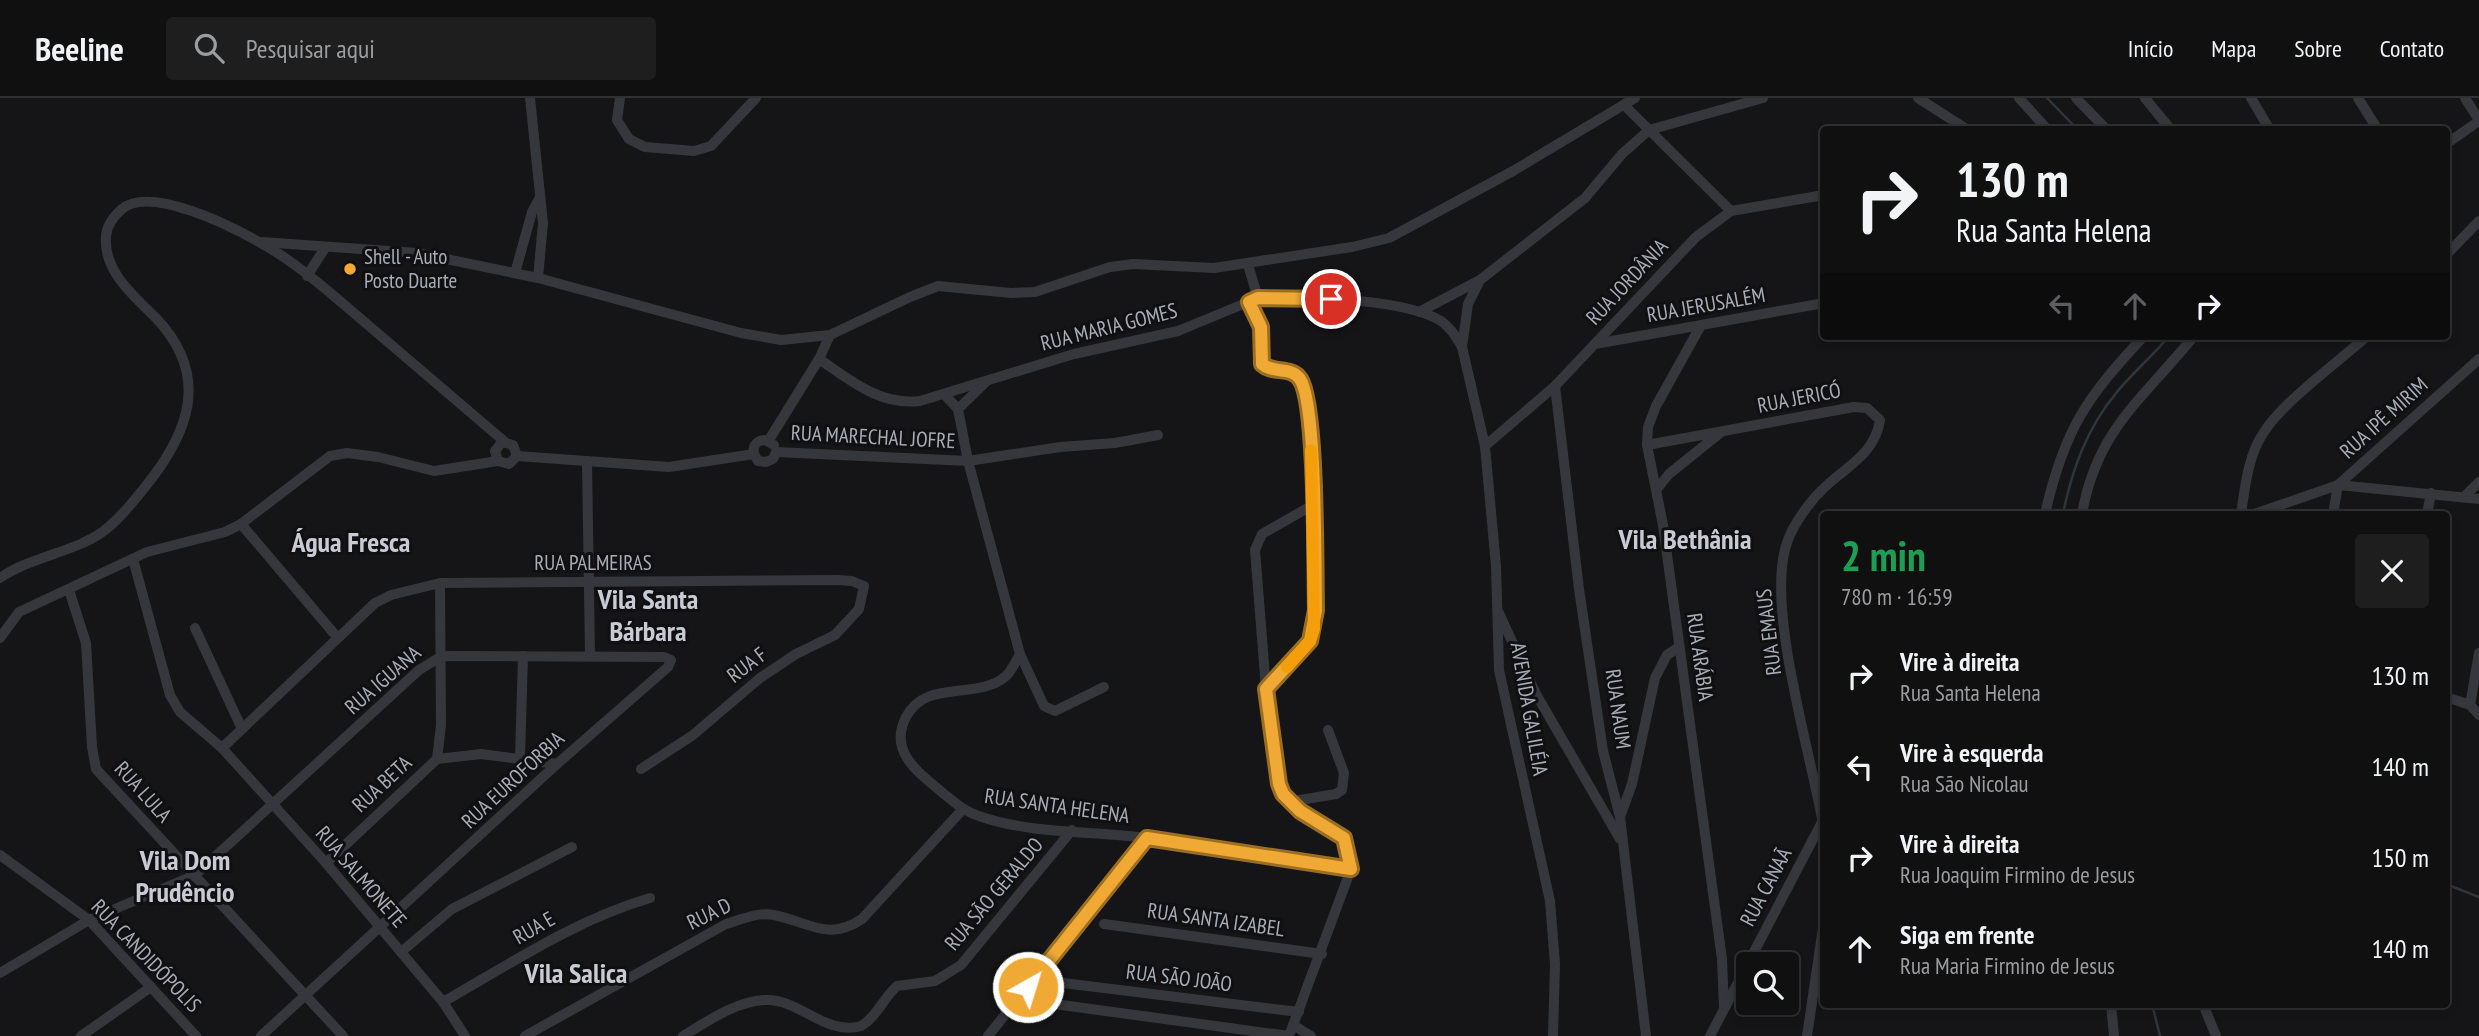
<!DOCTYPE html>
<html lang="pt">
<head>
<meta charset="utf-8">
<style>
  :root { --surface:#101011; --page:#1e1e1f; --text:#f1f3f6; --muted:#9c9d9f; --line:#303031 }
  body { margin:0; font-family:"PT Sans Narrow",sans-serif; background:var(--page); color:var(--text); height:100vh; display:flex; flex-direction:column; font-size:26px; white-space:nowrap }
  * { box-sizing:border-box; margin:0 }
  p { font-size:23px; color:var(--muted) }
  .icon { flex:none; width:38px; height:38px; fill:none; stroke:currentColor; stroke-width:2; stroke-linecap:round; stroke-linejoin:round }
  .map { position:relative; flex:1; overflow:hidden }
  .drawer { position:absolute; left:1820px; top:413px; width:630px; height:497px; display:flex; flex-direction:column; background:var(--surface); border-radius:7px; box-shadow:0 4px 10px #0003,0 0 0 2px var(--line) }
  .drawer>* { flex:none }
  .hud { position:absolute; left:1820px; top:28px; width:630px; height:214px; border-radius:7px; box-shadow:0 4px 10px #0003,0 0 0 2px var(--line); background:#101011; color:var(--text); overflow:hidden }
  .fabs { position:absolute; left:1736px; top:854px; display:grid; gap:14px }
  .fabs a { display:grid; place-items:center; width:63px; height:63px; border-radius:7px; background:var(--surface); box-shadow:0 4px 10px #0003,0 0 0 2px var(--line); font-size:35px }
  .pin { position:absolute; display:grid; place-items:center; width:60px; height:60px; color:#fff; margin:-30px; border:4px solid #fff; border-radius:50%; box-shadow:0 2px 7px #0007 }
  .me { position:absolute; width:77px; margin:-38px; rotate:39deg; stroke-linejoin:round; filter:drop-shadow(0 0 5px #0008) }
  .turn { display:flex; align-items:center; gap:24px; height:147px; padding:0 21px; font-size:32px }
  .turn .icon { width:91px; height:91px; stroke-width:2.5 }
  .turn b { display:block; font-size:49px; line-height:60px }
  .lanes { display:flex; align-items:center; height:66px; padding:0 21px; background:#0003; justify-content:center; gap:35px; direction:ltr }
  .lanes .off { opacity:.35 }
  .round { display:grid; place-items:center; flex:none; width:74px; height:74px; border-radius:7px; background:var(--page) }
  .head { display:flex; align-items:center; justify-content:space-between; height:119px; padding:0 21px }
  h1 { font-size:42px; font-weight:800; line-height:52px; color:#1e9e55 }
  ul { padding:0; list-style:none }
  li { display:flex; align-items:center; gap:21px; height:91px; padding:0 21px }
  li div { flex:1 }
  li b { display:block; font-size:26px }
  li em { font-style:normal }
  header { display:flex; align-items:center; gap:42px; box-sizing:border-box; height:98px; padding:0 35px; background:var(--surface); border-bottom:2px solid var(--line) }
  header strong { font-size:33px }
  nav { display:flex; gap:38px; margin-inline-start:auto; font-size:24px }
  .search { width:490px; height:63px; background:var(--page); display:flex; align-items:center; gap:18px; box-sizing:border-box; padding:0 24px; border-radius:7px; color:var(--muted); font-size:26px }
  .map>svg:first-child { display:block }
  .lines { fill:none; stroke-linecap:round; stroke-linejoin:round }
  .stream { stroke:#2d363c; stroke-width:2.5 }
  .minor { stroke:#36373c; stroke-width:10 }
  .route-casing { stroke:#9c6e22; stroke-width:18 }
  .route { stroke:#f0a934; stroke-width:12 }
  .slow { stroke:#f59e0b; stroke-width:12 }
  .poi-dot { fill:#f0a934; stroke:#101012; stroke-width:2.5 }
  .labels { text-anchor:middle; stroke-width:6; stroke-linejoin:round; paint-order:stroke }
  .poi-label { font-size:21px; fill:#a7acb7; stroke:#101012; text-anchor:start }
  .street-label { font-size:21px; fill:#a7acb7; stroke:#101012 }
  .district-label { font-size:28px; font-weight:bold; fill:#c8cbd3; stroke:#101012 }
</style>
</head>
<body>
<header>
<strong>Beeline</strong>
<div class="search"><svg class="icon" aria-label="search" viewBox="0 0 24 24"><circle cx="10" cy="10" r="6"/><path d="M15 15l6 6"/></svg>Pesquisar aqui</div>
<nav><a>Início</a><a>Mapa</a><a>Sobre</a><a>Contato</a></nav>
</header>
<div class="map">
<svg width="2479" height="938" viewBox="0 0 2479 938">
  <rect width="100%" height="100%" fill="#151517"/>
  <g class="lines">
    <g class="stream">
      <polyline points="2047,0 2078,32"/>
      <path d="M2063 416C2072 371 2087 330 2117 294 2133 274 2153 258 2169 238"/>
      <polyline points="2446,786 2479,799"/>
      <polyline points="2152,906 2160,938"/>
    </g>
    <g class="minor">
      <polyline points="530,0 543,125 538,180"/>
      <polyline points="620,0 617,22 629,41 645,49 694,53 711,48 756,0"/>
      <polyline points="1918,0 1968,32"/>
      <polyline points="2019,0 2048,32"/>
      <polyline points="2076,0 2107,32"/>
      <polyline points="2145,0 2171,32"/>
      <polyline points="2251,0 2270,32"/>
      <polyline points="2358,0 2378,32"/>
      <polyline points="2465,0 2479,22"/>
      <polyline points="1624,7 1731,113"/>
      <polyline points="2446,46 2479,23"/>
      <polyline points="262,144 417,155 538,180 741,235 781,242 830,237"/>
      <polyline points="2446,157 2479,123"/>
      <polyline points="1248,167 1258,200"/>
      <polyline points="515,175 532,114 539,101"/>
      <polyline points="307,178 325,150"/>
      <polyline points="1480,182 1468,206 1462,249 1485,348 1496,468 1499,572 1550,803 1555,866 1553,938"/>
      <path d="M1249 204 1261 229 1262 266C1273 276 1291 268 1300 280 1316 303 1317 495 1314 531L1305 550 1266 591"/>
      <polyline points="1419,214 1480,182 1585,100 1622,56 1649,32 1763,0"/>
      <polyline points="1700,229 1656,308 1648,329 1647,347 1663,427 1722,861 1724,909"/>
      <polyline points="1595,246 1824,205"/>
      <path d="M819 261C850 282 880 308 920 303L1074 256 1178 233 1258 200H1269C1312 199 1405 201 1441 223 1451 230 1456 239 1462 249"/>
      <polyline points="1555,288 1579,491 1603,653 1620,719 1646,938"/>
      <polyline points="944,296 958,311 968,363 1020,556 1044,608 1055,613 1104,589"/>
      <polyline points="958,311 986,284"/>
      <polyline points="769,342 819,261 830,237 910,199 938,188 1011,195 1035,194 1110,169 1133,166 1214,170 1352,149 1389,140 1513,73 1635,0"/>
      <path d="M1647 347 1854 309 1867 310 1880 322C1875 356 1847 368 1824 390 1811 402 1794 425 1788 442 1763 505 1813 661 1824 732"/>
      <polyline points="1485,348 1555,288 1696,139 1731,113 1824,97"/>
      <polyline points="776,354 968,363 1060,349 1115,345 1158,337"/>
      <path d="M754 356C752 348 757 342 765 342L774 347"/>
      <polyline points="754,356 758,363 766,364 773,361 776,354"/>
      <polyline points="517,358 669,369 754,356"/>
      <polyline points="498,363 495,353 502,344 513,347 517,358"/>
      <polyline points="587,363 590,558"/>
      <polyline points="1657,391 1669,376 1720,335"/>
      <polyline points="2464,399 2479,384"/>
      <path d="M2045 416C2064 332 2086 300 2144 238"/>
      <path d="M2082 416C2097 331 2143 301 2194 238"/>
      <path d="M2241 416C2245 389 2248 357 2264 334 2285 302 2337 265 2367 238"/>
      <polyline points="2254,416 2338,387 2479,401"/>
      <polyline points="2333,416 2338,387 2479,261"/>
      <polyline points="2427,416 2431,395"/>
      <polyline points="241,426 337,539"/>
      <polyline points="133,461 170,597 180,614 222,650 326,765 443,904 465,938"/>
      <path d="M0 480C30 459 71 455 101 435 118 423 132 405 145 389 189 335 211 278 156 220 133 197 103 173 106 138 107 126 114 118 122 111 150 87 231 128 259 144 298 165 335 199 368 227 414 266 460 305 505 344"/>
      <polyline points="69,492 86,545 92,649 96,671 343,938"/>
      <polyline points="1499,515 1536,596 1620,741"/>
      <polyline points="195,530 242,631"/>
      <polyline points="0,540 19,514 147,454 225,434 241,426 330,358 347,355 378,359 434,373 498,363 509,366 517,358"/>
      <path d="M1020 556C1016 563 1012 572 1006 578 978 603 926 580 906 619 888 654 919 675 943 695 954 704 965 714 979 718 1029 736 1094 733 1147 740 1215 748 1283 760 1351 771"/>
      <polyline points="2446,599 2470,607 2479,617"/>
      <polyline points="2470,607 2479,555"/>
      <polyline points="222,650 375,505 391,497 440,485 838,482 852,483 864,488 859,511 835,537 796,556 760,580 693,637 641,671"/>
      <polyline points="520,659 523,558"/>
      <polyline points="437,661 441,627 440,485"/>
      <polyline points="1288,704 1336,696 1342,692 1344,675 1328,632"/>
      <polyline points="1620,719 1632,686 1655,580 1667,557 1679,549"/>
      <polyline points="0,757 89,822 196,938"/>
      <polyline points="326,765 437,661 481,656 557,666"/>
      <polyline points="1104,826 1322,856"/>
      <polyline points="401,854 452,811 572,749"/>
      <polyline points="0,875 89,822 195,777 419,572 442,558 664,559 671,562 668,569 557,666 261,938"/>
      <polyline points="1055,884 1299,914"/>
      <path d="M443 904C510 866 575 822 650 800"/>
      <polyline points="1047,905 1289,938"/>
      <polyline points="2111,906 2114,938"/>
      <polyline points="2203,906 2216,938"/>
      <polyline points="1293,927 1311,938"/>
      <polyline points="81,938 151,889"/>
      <path d="M525 938 726 826C742 821 757 814 774 817 809 824 828 844 862 821L963 711"/>
      <path d="M683 938C708 923 736 903 766 902 800 901 825 938 861 928 876 920 884 899 897 888L935 883 961 867 1072 732"/>
      <polyline points="988,938 1147,740"/>
      <polyline points="1289,938 1351,771 1344,740 1288,704 1278,686 1266,591 1255,452 1262,436 1313,407"/>
      <polyline points="1710,938 1822,724"/>
      <polyline points="1807,938 1824,823"/>
    </g>
  </g>
  <g class="lines">
    <defs>
      <path id="route" d="M1028 889 1147 740 1351 771 1344 740 1300 713 1283 696 1279 686 1266 591 1310 543 1316 512C1315 472 1317 305 1300 281 1291 268 1273 276 1262 266L1261 229 1249 204 1258 200 1331 201"/>
    </defs>
    <use href="#route" class="route-casing"/>
    <use href="#route" class="route"/>
    <polyline class="slow" points="1287,569 1310,543 1314,531 1311,352"/>
  </g>
  <circle class="poi-dot" cx="350" cy="171" r="7"/>
  <g class="labels">
    <g class="poi-label">
      <text x="364" y="166">Shell - Auto<tspan x="364" dy="24">Posto Duarte</tspan></text>
    </g>
    <g class="street-label">
      <text transform="translate(1627 184) rotate(-47)" y="7">RUA JORDÂNIA</text>
      <text transform="translate(1706 207) rotate(-10)" y="7">RUA JERUSALÉM</text>
      <text transform="translate(1109 229) rotate(-14)" y="7">RUA MARIA GOMES</text>
      <text transform="translate(1799 300) rotate(-11)" y="7">RUA JERICÓ</text>
      <text transform="translate(2384 320) rotate(-42)" y="7">RUA IPÊ MIRIM</text>
      <text transform="translate(873 339) rotate(3)" y="7">RUA MARECHAL JOFRE</text>
      <text x="593" y="472">RUA PALMEIRAS</text>
      <text transform="translate(1769 534) rotate(-97)" y="7">RUA EMAUS</text>
      <text transform="translate(1700 559) rotate(82)" y="7">RUA ARÁBIA</text>
      <text transform="translate(747 567) rotate(-37)" y="7">RUA F</text>
      <text transform="translate(383 582) rotate(-41)" y="7">RUA IGUANA</text>
      <text transform="translate(1529 611) rotate(80)" y="7">AVENIDA GALILÉIA</text>
      <text transform="translate(1618 611) rotate(82)" y="7">RUA NAUM</text>
      <text transform="translate(513 682) rotate(-43)" y="7">RUA EUROFORBIA</text>
      <text transform="translate(382 686) rotate(-43)" y="7">RUA BETA</text>
      <text transform="translate(143 694) rotate(48)" y="7">RUA LULA</text>
      <text transform="translate(1057 708) rotate(8)" y="7">RUA SANTA HELENA</text>
      <text transform="translate(361 779) rotate(49)" y="7">RUA SALMONETE</text>
      <text transform="translate(1766 789) rotate(-62)" y="7">RUA CANAÃ</text>
      <text transform="translate(994 796) rotate(-50)" y="7">RUA SÃO GERALDO</text>
      <text transform="translate(709 816) rotate(-26)" y="7">RUA D</text>
      <text transform="translate(1216 822) rotate(8)" y="7">RUA SANTA IZABEL</text>
      <text transform="translate(534 830) rotate(-30)" y="7">RUA E</text>
      <text transform="translate(146 858) rotate(46)" y="7">RUA CANDIDÓPOLIS</text>
      <text transform="translate(1179 880) rotate(7)" y="7">RUA SÃO JOÃO</text>
    </g>
    <g class="district-label">
      <text x="1685" y="451">Vila Bethânia</text>
      <text x="351" y="454">Água Fresca</text>
      <text x="648" y="511">Vila Santa<tspan x="648" dy="32">Bárbara</tspan></text>
      <text x="185" y="772">Vila Dom<tspan x="185" dy="32">Prudêncio</tspan></text>
      <text x="576" y="885">Vila Salica</text>
    </g>
  </g>
</svg>
<div class="fabs">
<a><svg class="icon" aria-label="search" viewBox="0 0 24 24"><circle cx="10" cy="10" r="6"/><path d="M15 15l6 6"/></svg></a>
</div>
<div class="pin" style="left:1331px;top:201px;background:#d93025"><svg class="icon" aria-label="arrive" viewBox="0 0 24 24"><path d="M6 21V4h12l-3 4 3 4H6"/></svg></div>
<svg class="me" style="left:1028px;top:889px" viewBox="-20 -20 40 40"><circle r="17" fill="#f0a934" stroke="#fff" stroke-width="3"/><path d="M0-11L8 9 0 5-8 9z" fill="#fff"/></svg>
<div class="hud">
<div class="turn"><svg class="icon" aria-label="right" viewBox="0 0 24 24"><path d="M7 20v-9h11M14 6l5 5-5 5"/></svg><div><b>130 m</b>Rua Santa Helena</div></div>
<div class="lanes"><svg class="icon off" aria-label="left" viewBox="0 0 24 24"><path d="M17 20v-9H6M10 6l-5 5 5 5"/></svg><svg class="icon off" aria-label="ahead" viewBox="0 0 24 24"><path d="M12 20V5M6 11l6-6 6 6"/></svg><svg class="icon" aria-label="right" viewBox="0 0 24 24"><path d="M7 20v-9h11M14 6l5 5-5 5"/></svg></div>
</div>
<section class="drawer">
<div class="head"><div><h1>2 min</h1><p>780 m · 16:59</p></div><a class="round"><svg class="icon" aria-label="close" viewBox="0 0 24 24"><path d="M6 6l12 12M18 6L6 18"/></svg></a></div>
<ul>
<li><svg class="icon" aria-label="right" viewBox="0 0 24 24"><path d="M7 20v-9h11M14 6l5 5-5 5"/></svg><div><b>Vire à direita</b><p>Rua Santa Helena</p></div><em>130 m</em></li>
<li><svg class="icon" aria-label="left" viewBox="0 0 24 24"><path d="M17 20v-9H6M10 6l-5 5 5 5"/></svg><div><b>Vire à esquerda</b><p>Rua São Nicolau</p></div><em>140 m</em></li>
<li><svg class="icon" aria-label="right" viewBox="0 0 24 24"><path d="M7 20v-9h11M14 6l5 5-5 5"/></svg><div><b>Vire à direita</b><p>Rua Joaquim Firmino de Jesus</p></div><em>150 m</em></li>
<li><svg class="icon" aria-label="ahead" viewBox="0 0 24 24"><path d="M12 20V5M6 11l6-6 6 6"/></svg><div><b>Siga em frente</b><p>Rua Maria Firmino de Jesus</p></div><em>140 m</em></li>
</ul>
</section>
</div>
</body>
</html>
